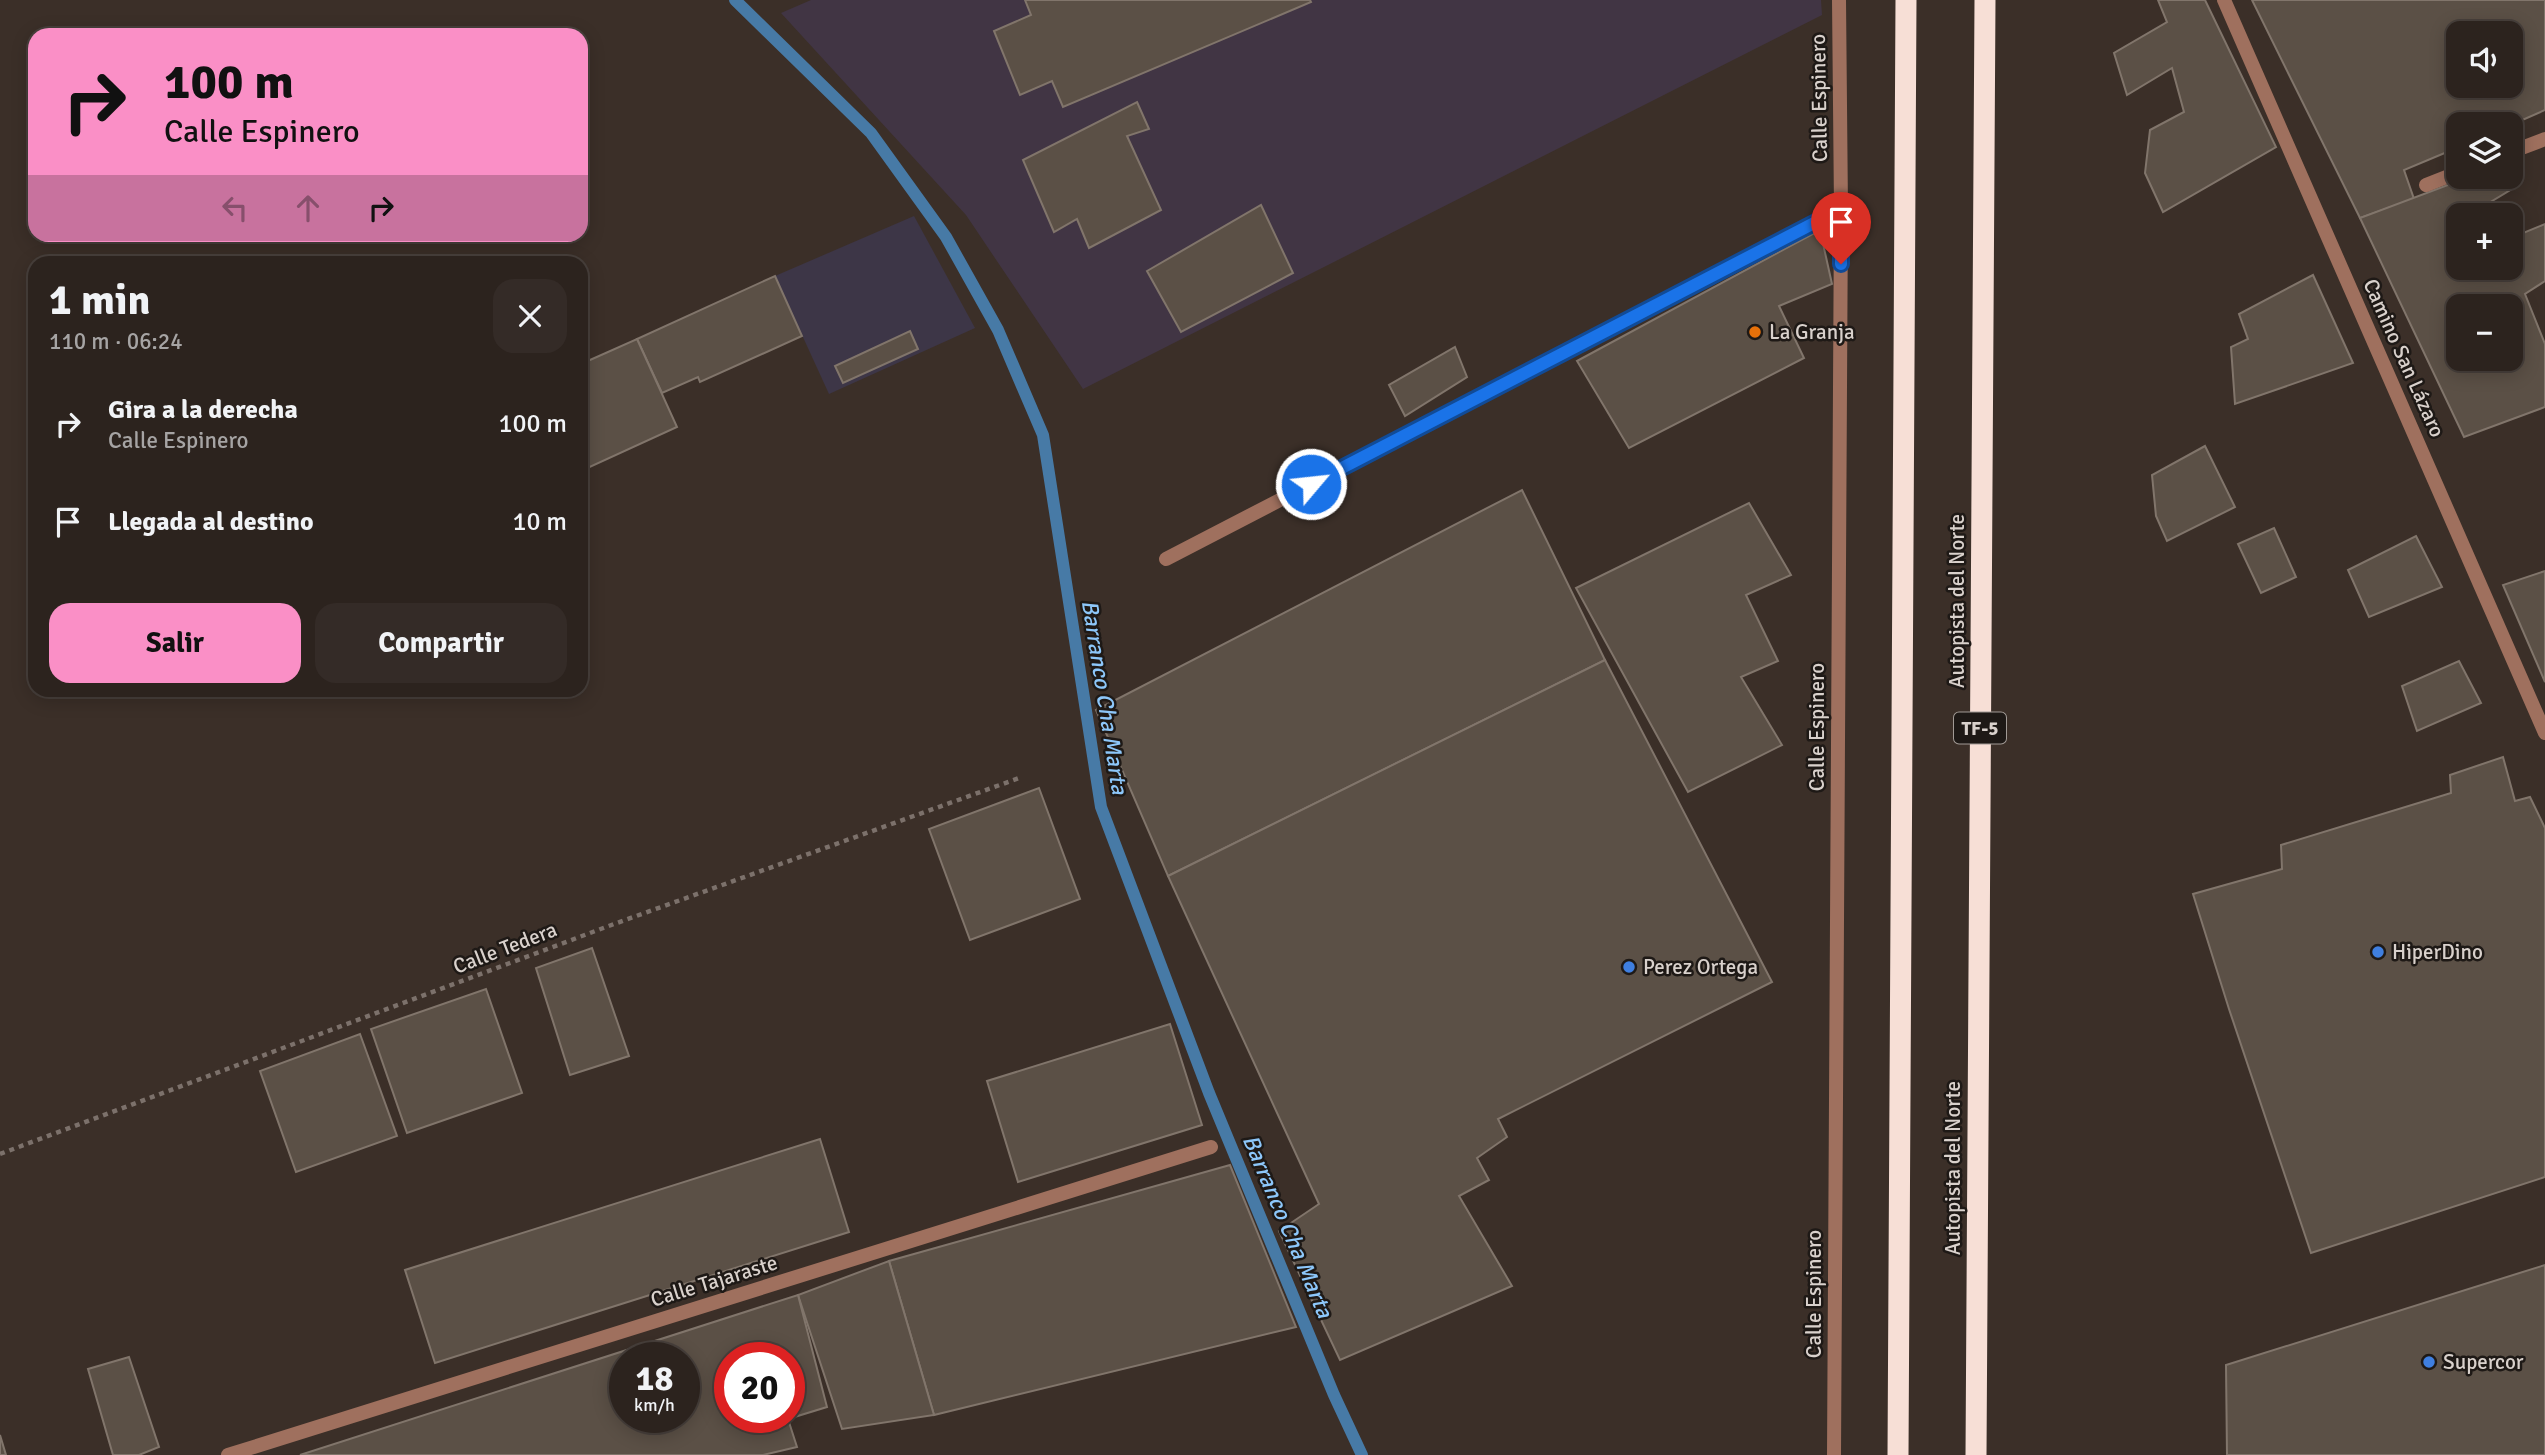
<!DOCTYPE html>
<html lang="es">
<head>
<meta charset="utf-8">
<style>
  :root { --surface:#2c231e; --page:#342b27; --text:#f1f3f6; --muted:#a6a4a4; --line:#48403c; --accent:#fa8fc6 }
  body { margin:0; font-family:Signika,sans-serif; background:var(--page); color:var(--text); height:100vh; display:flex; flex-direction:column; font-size:26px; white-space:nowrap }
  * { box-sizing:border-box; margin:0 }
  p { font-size:23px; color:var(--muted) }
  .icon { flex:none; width:38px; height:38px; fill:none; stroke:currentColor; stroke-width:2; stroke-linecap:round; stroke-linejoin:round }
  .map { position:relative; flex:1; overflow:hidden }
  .drawer { position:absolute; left:28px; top:256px; width:560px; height:441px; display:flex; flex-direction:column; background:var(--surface); border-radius:21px; box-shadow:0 4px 18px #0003,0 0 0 2px var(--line) }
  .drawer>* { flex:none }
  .hud { position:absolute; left:28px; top:28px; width:560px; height:214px; border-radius:21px; box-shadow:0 4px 18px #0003,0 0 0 2px var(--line); background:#fa8fc6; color:#111; overflow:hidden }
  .tools { position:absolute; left:2446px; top:21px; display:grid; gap:14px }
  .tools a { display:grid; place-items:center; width:77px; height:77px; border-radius:14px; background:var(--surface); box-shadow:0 4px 18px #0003,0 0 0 2px var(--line); font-size:35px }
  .speed { position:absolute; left:609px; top:1342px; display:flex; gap:14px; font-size:35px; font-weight:700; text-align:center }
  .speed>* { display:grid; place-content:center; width:91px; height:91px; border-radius:50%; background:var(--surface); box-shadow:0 4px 18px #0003,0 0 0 2px var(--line); line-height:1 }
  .speed small { font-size:18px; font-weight:400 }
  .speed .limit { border:10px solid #d22; background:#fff; color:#111 }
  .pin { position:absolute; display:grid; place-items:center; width:60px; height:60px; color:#fff; margin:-72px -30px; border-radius:50% 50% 50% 0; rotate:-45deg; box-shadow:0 0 7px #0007 }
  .pin .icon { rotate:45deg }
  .me { position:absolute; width:77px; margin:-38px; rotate:62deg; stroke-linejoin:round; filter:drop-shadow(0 0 5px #0008) }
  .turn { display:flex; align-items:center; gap:24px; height:147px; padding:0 21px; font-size:32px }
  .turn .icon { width:91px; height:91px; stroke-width:2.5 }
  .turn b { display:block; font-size:49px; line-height:60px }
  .lanes { display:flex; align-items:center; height:66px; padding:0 21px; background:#0003; justify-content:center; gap:35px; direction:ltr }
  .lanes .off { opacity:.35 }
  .round { display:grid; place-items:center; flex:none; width:74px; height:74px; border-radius:21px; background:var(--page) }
  .head { display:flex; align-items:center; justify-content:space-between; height:119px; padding:0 21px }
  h1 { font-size:42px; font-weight:800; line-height:52px }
  .primary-button { display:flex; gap:14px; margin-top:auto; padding:14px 21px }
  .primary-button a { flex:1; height:80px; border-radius:21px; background:var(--accent); color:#111; font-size:28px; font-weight:800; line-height:80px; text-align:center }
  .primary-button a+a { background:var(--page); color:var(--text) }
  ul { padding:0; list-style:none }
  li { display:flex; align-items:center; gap:21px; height:98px; padding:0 21px }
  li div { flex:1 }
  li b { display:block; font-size:26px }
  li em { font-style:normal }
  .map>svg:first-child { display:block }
  .commercial { fill:#413544 }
  .industrial { fill:#3d3647 }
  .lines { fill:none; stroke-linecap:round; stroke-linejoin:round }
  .stream { stroke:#477aa6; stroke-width:12 }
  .building { fill:#5b5046; stroke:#81756b; stroke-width:2; fill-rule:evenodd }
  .path { stroke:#7c716b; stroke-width:4.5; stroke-dasharray:5 5; stroke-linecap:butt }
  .lane { stroke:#9f705e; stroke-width:14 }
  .street { stroke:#9f705e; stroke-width:14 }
  .highway { stroke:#f7dfd6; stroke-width:21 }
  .route-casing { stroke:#114b97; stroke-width:18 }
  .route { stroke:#1a73e8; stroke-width:12 }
  .food-dot { fill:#e8710a; stroke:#1e1916; stroke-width:2.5 }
  .shop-dot { fill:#3f7fe0; stroke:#1e1916; stroke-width:2.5 }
  .labels { text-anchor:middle; stroke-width:5; stroke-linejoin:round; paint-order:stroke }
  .shield { fill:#1e1916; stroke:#a19a95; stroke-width:2 }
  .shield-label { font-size:19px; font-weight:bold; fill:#d9d1cc }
  .street-label { font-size:21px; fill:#d9d1cc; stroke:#1e1916 }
  .poi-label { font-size:21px; fill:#d9d1cc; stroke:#1e1916; text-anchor:start }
  .water-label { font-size:23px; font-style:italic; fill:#8dc7fa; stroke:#1e1916 }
</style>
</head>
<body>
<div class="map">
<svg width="2545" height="1455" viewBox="0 0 2545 1455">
  <rect width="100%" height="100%" fill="#3b2f28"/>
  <polygon class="commercial" points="811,0 1821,0 1822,15 1083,389 966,215 781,13"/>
  <polygon class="industrial" points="914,216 975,328 829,394 775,276"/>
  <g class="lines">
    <polyline class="stream" points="735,0 871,133 946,237 998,330 1043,435 1101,807 1209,1093 1334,1395 1362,1455"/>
  </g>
  <g class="building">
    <polygon points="1025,0 1310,0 1311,2 1063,107 1052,81 1020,95 994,31 1031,15"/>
    <polygon points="2158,0 2205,0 2276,147 2163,212 2145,173 2150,130 2184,112 2172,68 2127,95 2114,53 2167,22"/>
    <path d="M2252 0H2545V110L2511 125 2459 124V147L2404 170 2414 199 2360 218ZM2459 33H2511V86H2459Z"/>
    <polygon points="1137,102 1149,129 1127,136 1161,210 1089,248 1077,219 1054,232 1023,160"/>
    <path d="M2469 177H2509L2517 186 2474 212 2475 215H2459V268H2511V238L2545 224V281L2525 294 2545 344V407L2464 437 2360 218ZM2459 306H2511V359H2459Z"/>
    <polygon points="1261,205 1293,273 1181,332 1147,271"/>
    <polygon points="1820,230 1832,284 1779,306 1804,358 1629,448 1577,361"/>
    <polygon points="2313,275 2353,363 2235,404 2231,347 2248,339 2239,314"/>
    <polygon points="775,276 802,336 700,382 698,377 662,393 637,339"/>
    <polygon points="910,331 918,349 843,383 835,366"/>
    <polygon points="637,339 677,427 581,471 581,364"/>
    <polygon points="1455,347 1467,377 1405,416 1389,385"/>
    <polygon points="2205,446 2235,507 2167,541 2156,516 2152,475"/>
    <polygon points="1522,490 1605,660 1168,876 1096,710"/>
    <polygon points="1749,503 1791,575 1746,595 1778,661 1741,677 1782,745 1688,792 1576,588"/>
    <polygon points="2274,528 2296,577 2261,593 2238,544"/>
    <polygon points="2416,536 2442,587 2369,617 2348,570"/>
    <polygon points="2545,571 2545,682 2503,585"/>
    <polygon points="1605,660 1772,982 1498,1119 1507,1137 1477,1158 1489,1180 1459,1196 1512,1286 1340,1360 1279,1231 1319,1204 1168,876"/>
    <polygon points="2459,661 2481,703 2417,731 2402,686"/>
    <polygon points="2503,757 2515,801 2530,797 2545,828 2545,1177 2311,1253 2229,1009 2193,894 2282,869 2281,845 2451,793 2450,775"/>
    <polygon points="1039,788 1080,899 970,940 929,829"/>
    <polygon points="592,948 629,1056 570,1075 536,968"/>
    <polygon points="486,989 522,1093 407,1133 371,1029"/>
    <polygon points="1170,1024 1202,1125 1018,1182 987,1081"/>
    <polygon points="360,1034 397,1136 296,1172 260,1071"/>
    <polygon points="820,1139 849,1232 435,1363 405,1270"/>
    <polygon points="1230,1165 1296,1327 934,1415 889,1261"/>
    <polygon points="889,1261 934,1415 842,1429 798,1295"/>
    <polygon points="2545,1265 2545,1455 2227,1455 2226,1365"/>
    <path d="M798 1295 827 1407 788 1419 797 1447 763 1455H300ZM625 1358H684V1418H625ZM730 1358H789V1418H730Z"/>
    <polygon points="129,1357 159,1447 139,1455 113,1455 88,1369"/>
    <polygon points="0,1435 6,1455 0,1455"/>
  </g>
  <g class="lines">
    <polyline class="path" points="0,1154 614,924 1022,777"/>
    <polyline class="lane" points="1166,559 1841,209"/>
    <g class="street">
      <polyline points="2224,0 2545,733"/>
      <polyline points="2511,152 2545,139"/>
      <polyline points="2426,185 2459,172"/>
      <polyline points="228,1455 1211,1147"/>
      <polyline points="1834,1455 1841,209 1839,0"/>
    </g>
    <g class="highway">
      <polyline points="1898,1455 1906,0"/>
      <polyline points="1976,1455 1985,0"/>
    </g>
  </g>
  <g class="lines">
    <defs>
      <polyline id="route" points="1311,484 1841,209 1841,264"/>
    </defs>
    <use href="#route" class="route-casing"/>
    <use href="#route" class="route"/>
  </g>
  <circle class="food-dot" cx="1755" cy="332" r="7"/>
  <g class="shop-dot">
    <circle cx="2378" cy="952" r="7"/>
    <circle cx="1629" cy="967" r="7"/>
    <circle cx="2429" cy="1362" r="7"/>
  </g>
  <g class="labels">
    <rect class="shield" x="1954" y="712.5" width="52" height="31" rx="5"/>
    <g class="shield-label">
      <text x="1980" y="735">TF-5</text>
    </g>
    <g class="street-label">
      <text transform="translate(1819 98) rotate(-91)" y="7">Calle Espinero</text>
      <text transform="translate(2404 358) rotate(66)" y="7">Camino San Lázaro</text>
      <text transform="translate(1957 601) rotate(-90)" y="7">Autopista del Norte</text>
      <text transform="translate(1817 727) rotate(-90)" y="7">Calle Espinero</text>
      <text transform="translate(505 948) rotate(-21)" y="7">Calle Tedera</text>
      <text transform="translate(1953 1168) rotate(-90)" y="7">Autopista del Norte</text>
      <text transform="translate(714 1281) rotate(-17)" y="7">Calle Tajaraste</text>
      <text transform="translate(1814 1294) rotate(-90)" y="7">Calle Espinero</text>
    </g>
    <g class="poi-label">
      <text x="1769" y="339">La Granja</text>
      <text x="2392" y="959">HiperDino</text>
      <text x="1643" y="974">Perez Ortega</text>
      <text x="2443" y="1369">Supercor</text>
    </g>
    <g class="water-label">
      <text transform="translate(1105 697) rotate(81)" y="8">Barranco Cha Marta</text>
      <text transform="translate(1288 1226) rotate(67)" y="8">Barranco Cha Marta</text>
    </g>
  </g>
</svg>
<div class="tools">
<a><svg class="icon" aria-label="sound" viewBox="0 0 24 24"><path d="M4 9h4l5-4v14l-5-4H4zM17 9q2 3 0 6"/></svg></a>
<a><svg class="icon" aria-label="layers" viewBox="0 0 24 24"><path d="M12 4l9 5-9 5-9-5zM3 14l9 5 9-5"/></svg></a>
<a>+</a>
<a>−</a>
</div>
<div class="speed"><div>18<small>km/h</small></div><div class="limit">20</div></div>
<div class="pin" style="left:1841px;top:264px;background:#d93025"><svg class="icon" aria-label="arrive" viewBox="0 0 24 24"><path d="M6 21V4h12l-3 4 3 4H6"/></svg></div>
<svg class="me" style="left:1311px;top:484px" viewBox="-20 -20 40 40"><circle r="17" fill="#1a73e8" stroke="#fff" stroke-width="3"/><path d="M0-11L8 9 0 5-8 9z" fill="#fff"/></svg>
<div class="hud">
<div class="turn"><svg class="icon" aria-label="right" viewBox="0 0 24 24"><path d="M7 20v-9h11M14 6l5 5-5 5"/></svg><div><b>100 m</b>Calle Espinero</div></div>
<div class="lanes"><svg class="icon off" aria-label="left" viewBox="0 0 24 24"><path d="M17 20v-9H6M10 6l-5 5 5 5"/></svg><svg class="icon off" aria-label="ahead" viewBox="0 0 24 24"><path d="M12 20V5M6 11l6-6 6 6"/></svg><svg class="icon" aria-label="right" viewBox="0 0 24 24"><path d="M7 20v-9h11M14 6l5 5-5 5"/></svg></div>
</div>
<section class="drawer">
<div class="head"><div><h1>1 min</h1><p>110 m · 06:24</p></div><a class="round"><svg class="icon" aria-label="close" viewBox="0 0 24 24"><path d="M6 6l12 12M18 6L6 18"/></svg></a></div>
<ul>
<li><svg class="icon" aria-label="right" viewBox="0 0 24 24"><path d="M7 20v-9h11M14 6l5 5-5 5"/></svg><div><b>Gira a la derecha</b><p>Calle Espinero</p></div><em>100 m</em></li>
<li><svg class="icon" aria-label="arrive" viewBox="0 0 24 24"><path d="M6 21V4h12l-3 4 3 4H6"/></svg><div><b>Llegada al destino</b></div><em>10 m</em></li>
</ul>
<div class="primary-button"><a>Salir</a><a>Compartir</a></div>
</section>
</div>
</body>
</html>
